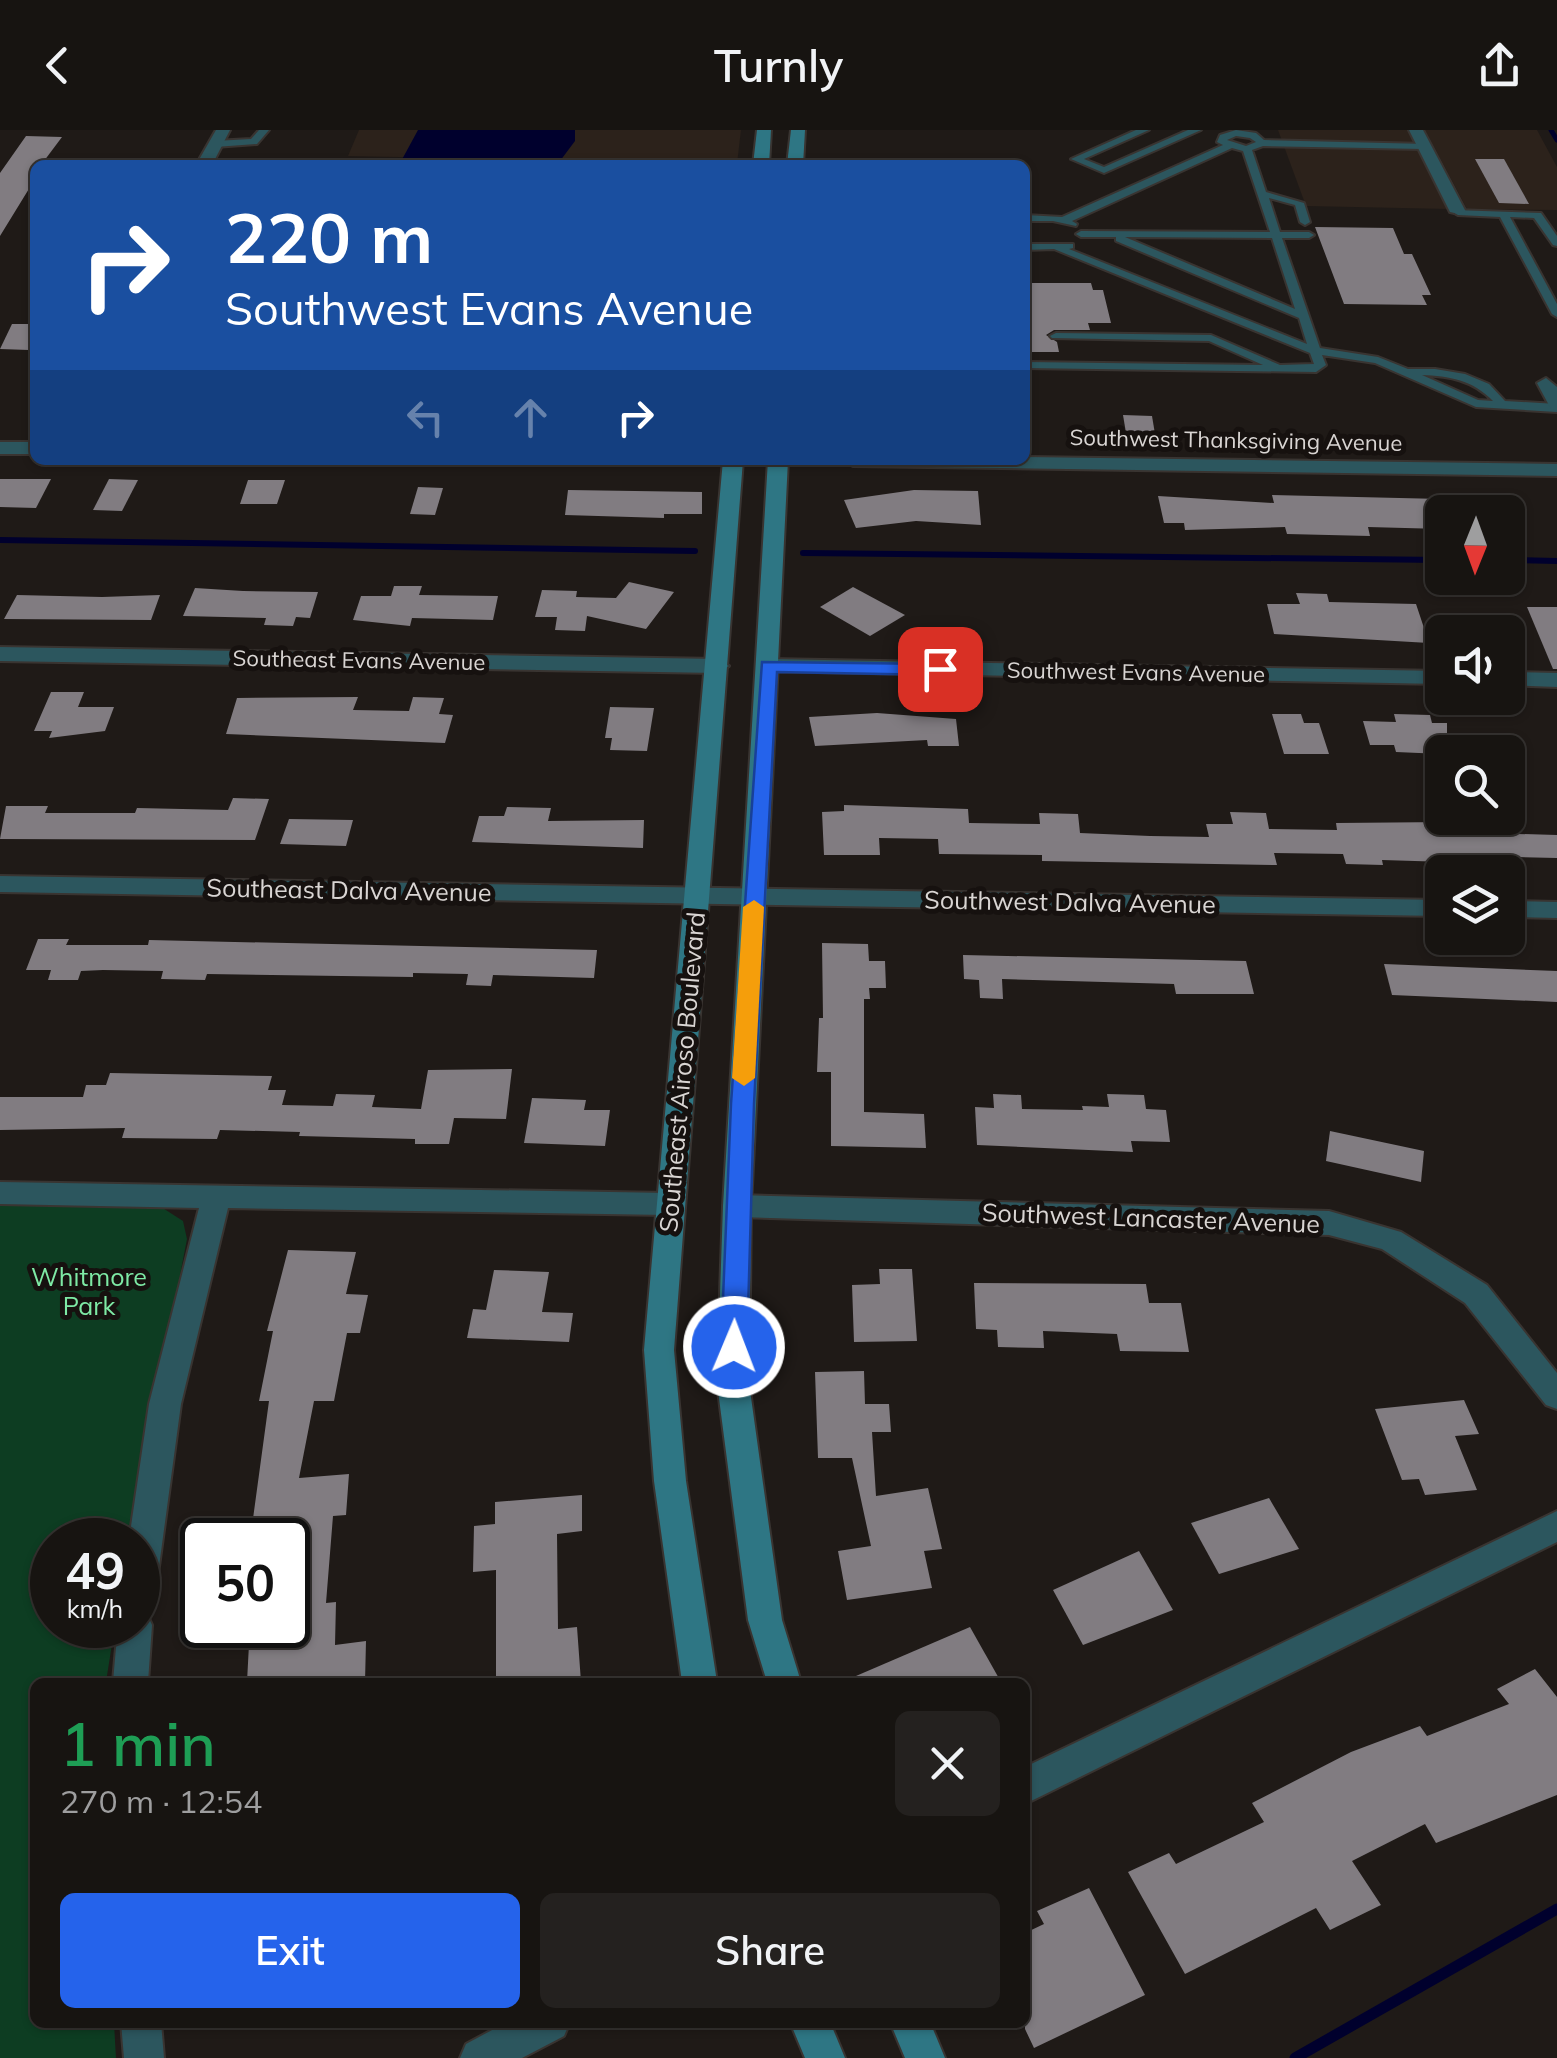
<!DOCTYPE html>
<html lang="en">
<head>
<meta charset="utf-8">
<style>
  :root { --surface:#171411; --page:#24211f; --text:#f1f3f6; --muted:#9e9e9f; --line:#363331; --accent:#2563eb }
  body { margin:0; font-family:Mulish,sans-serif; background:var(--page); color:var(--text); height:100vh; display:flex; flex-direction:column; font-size:38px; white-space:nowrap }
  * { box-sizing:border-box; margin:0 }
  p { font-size:32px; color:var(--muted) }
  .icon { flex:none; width:55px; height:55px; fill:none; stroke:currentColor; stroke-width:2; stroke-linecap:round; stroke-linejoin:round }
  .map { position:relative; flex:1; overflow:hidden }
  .side { position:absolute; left:30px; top:1548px; width:1000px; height:350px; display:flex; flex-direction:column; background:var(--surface); border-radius:15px; box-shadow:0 2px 8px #0004,0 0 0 2px var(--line) }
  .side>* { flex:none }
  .top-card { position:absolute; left:30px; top:30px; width:1000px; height:305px; border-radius:15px; box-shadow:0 2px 8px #0004,0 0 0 2px var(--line); background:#1a4fa0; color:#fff; overflow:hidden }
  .needle { width:65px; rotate:181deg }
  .fabs { position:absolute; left:1425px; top:365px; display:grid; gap:20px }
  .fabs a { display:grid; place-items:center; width:100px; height:100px; border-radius:15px; background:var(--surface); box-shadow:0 2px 8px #0004,0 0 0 2px var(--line); font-size:50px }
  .speed { position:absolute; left:30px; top:1388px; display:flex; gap:20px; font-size:50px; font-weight:700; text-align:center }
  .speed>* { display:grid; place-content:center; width:130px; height:130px; border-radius:50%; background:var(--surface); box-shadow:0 2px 8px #0004,0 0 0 2px var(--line); line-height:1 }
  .speed small { font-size:25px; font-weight:400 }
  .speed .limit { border:5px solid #111; border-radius:15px; background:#fff; color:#111 }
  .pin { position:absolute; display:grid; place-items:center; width:85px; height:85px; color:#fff; margin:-42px; border-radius:20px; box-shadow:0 5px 15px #0006 }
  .me { position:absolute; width:110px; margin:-55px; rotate:1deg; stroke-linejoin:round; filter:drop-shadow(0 0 8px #0008) }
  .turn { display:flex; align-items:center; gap:35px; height:210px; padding:0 30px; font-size:45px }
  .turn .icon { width:130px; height:130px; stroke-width:2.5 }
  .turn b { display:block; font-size:70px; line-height:85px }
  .lanes { display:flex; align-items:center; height:95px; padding:0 30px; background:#0003; justify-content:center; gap:50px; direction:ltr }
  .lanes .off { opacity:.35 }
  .round { display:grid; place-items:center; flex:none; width:105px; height:105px; border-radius:15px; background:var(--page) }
  .overview { display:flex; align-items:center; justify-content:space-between; height:170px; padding:0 30px }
  h1 { font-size:60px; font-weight:600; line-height:75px; color:#1e9e55 }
  .button { display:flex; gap:20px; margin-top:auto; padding:20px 30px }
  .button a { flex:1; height:115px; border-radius:15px; background:var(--accent); color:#fff; font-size:40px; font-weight:600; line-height:115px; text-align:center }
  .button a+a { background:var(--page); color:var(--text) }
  header { display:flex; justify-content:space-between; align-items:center; height:130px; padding:0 30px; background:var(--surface); font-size:45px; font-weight:600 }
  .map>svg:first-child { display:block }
  .built { fill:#2c221b }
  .green { fill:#0d3d22 }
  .water { fill:#00002d }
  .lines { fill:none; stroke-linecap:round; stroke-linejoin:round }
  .stream-far2 { stroke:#00002d; stroke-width:5 }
  .stream-far1 { stroke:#00002d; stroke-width:6 }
  .stream { stroke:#00002d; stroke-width:11 }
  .building { fill:#817c81 }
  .service-casing { stroke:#393431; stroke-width:4 }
  .minor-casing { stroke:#393431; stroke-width:4 }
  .secondary-casing { stroke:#393431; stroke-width:4 }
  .service { fill:#2c565e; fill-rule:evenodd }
  .minor { fill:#2c565e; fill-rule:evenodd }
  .secondary { fill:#2e7684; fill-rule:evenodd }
  .route { fill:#2563eb; stroke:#184099; stroke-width:2.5 }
  .slow { fill:#f59e0b }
  .labels { text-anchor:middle; stroke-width:10; stroke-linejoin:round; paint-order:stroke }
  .far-street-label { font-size:22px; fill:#d9d5d3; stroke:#16110f }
  .street-label { font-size:25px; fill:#d9d5d3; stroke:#16110f }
  .park-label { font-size:25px; fill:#7ee9a5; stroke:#16110f }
</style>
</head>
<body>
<header><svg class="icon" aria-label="back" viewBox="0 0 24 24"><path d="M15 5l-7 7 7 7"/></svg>Turnly<svg class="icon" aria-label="share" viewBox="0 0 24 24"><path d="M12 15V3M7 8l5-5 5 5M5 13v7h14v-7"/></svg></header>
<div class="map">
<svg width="1557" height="1928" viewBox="0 0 1557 1928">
  <rect width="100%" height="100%" fill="#1f1a17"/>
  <g class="built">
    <polygon points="359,0 741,0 737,34 348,26"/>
    <polygon points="1278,0 1408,0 1449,79 1306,76"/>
    <polygon points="1425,0 1537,0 1557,37 1557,80 1467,79"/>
  </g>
  <polygon class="green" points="0,1072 158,1075 183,1091 187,1109 129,1410 52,1410 52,1495 115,1495 106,1552 35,1552 35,1892 114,1893 116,1928 0,1928"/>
  <polygon class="water" points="418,0 575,0 575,11 557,35 399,35"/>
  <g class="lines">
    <polyline class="stream-far2" points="1551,0 1557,10"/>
    <g class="stream-far1">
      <polyline points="0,410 695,421"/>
      <polyline points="803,423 1442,430"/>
      <polyline points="1508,430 1557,431"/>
    </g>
    <polyline class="stream" points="1295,1928 1557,1779"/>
  </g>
  <g class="building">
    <polygon points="26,6 62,7 41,35 35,35 35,49 0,106 0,43"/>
    <polygon points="1475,29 1504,29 1529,74 1499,73"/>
    <polygon points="1315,97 1393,98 1404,124 1412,124 1431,165 1422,165 1427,175 1344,174"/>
    <polygon points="1025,153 1091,153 1093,160 1103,160 1111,193 1088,193 1090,200 1054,200 1046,205 1057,212 1059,222 1025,222"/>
    <polygon points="12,194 35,194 35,210 29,220 0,219"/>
    <polygon points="1123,285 1152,286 1156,310 1127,309"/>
    <polygon points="0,349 51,349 36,378 0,377"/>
    <polygon points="109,349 138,350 122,381 93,380"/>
    <polygon points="248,350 285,350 277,374 240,374"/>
    <polygon points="418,357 443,358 435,385 410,384"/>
    <polygon points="568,360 702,362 702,384 664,384 664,388 565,385"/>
    <polygon points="914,360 978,361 981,395 916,391 856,398 844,370"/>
    <polygon points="1272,365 1442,369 1442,399 1368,397 1370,406 1287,404 1285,397 1185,400 1184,393 1164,393 1158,366 1274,373"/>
    <polygon points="629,452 674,462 646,499 587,486 585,501 555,500 557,487 535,487 542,460 577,461 576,467 616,468"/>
    <polygon points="394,456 422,456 419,465 498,466 493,490 412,488 410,496 353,490 361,466 391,466"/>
    <polygon points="853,457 905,485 870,506 820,477"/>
    <polygon points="195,458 243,461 318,462 310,488 296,487 293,496 264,495 266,488 183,486"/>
    <polygon points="1296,463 1327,464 1329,472 1416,474 1429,513 1274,504 1267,474 1300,474"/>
    <polygon points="17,465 102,467 160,465 151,490 4,489"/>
    <polygon points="1527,477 1557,477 1557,539 1553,539"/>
    <polygon points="51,562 84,562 78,577 114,577 105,601 49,608 52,601 34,601"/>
    <polygon points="358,567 353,580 409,581 413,567 444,568 439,584 453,585 445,613 226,604 237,568"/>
    <polygon points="610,577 654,578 647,621 610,620 612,608 605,608"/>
    <polygon points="877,583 956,589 959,616 928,616 927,610 815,616 809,587"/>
    <polygon points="1272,584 1301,584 1304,593 1319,593 1329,624 1284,624"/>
    <polygon points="1394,584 1430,585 1432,593 1447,593 1447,615 1439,615 1442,624 1396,622 1394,615 1370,615 1363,591 1396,592"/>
    <polygon points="233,668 269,669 255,710 0,709 6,676 48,676 45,683 135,683 137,678 228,680"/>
    <polygon points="844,675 968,679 969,693 1040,694 1039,683 1078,684 1080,703 1150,706 1209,707 1206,694 1233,694 1230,682 1266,683 1269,699 1337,700 1336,693 1447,692 1450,702 1557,705 1557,728 1477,726 1480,733 1382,730 1383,735 1346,734 1343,724 1274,723 1277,735 1042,731 1042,725 939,724 938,709 879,708 880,725 824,725 822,682 844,681"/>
    <polygon points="507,677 551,678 548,691 644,690 643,718 472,712 479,686 504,686"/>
    <polygon points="289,689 353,690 346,716 280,714"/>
    <polygon points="38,809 69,809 66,815 148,815 149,810 597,820 594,848 493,845 491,856 466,855 468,844 413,843 413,847 207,844 205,850 161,849 163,841 103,840 81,841 78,850 48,850 51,840 26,840"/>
    <polygon points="822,813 868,814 869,831 885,831 886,858 869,858 870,869 864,869 864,982 924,984 926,1018 831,1016 831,942 817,942 819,888 823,888"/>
    <polygon points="963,825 1246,831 1254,864 1176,864 1174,854 1002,849 1003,869 980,868 979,850 964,849"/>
    <polygon points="1384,834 1557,841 1557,872 1392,865"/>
    <polygon points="512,939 506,989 454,988 449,1014 415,1014 415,1009 299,1006 300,1002 220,1000 217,1009 122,1008 125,998 0,1000 0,967 83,967 86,955 106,955 110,943 272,946 268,960 286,960 282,975 333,976 336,964 375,965 372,977 421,979 428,940"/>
    <polygon points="993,964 1021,965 1022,979 1083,980 1082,976 1109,977 1107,964 1144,965 1146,979 1166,980 1170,1012 1131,1011 1133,1022 977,1015 975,977 994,978"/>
    <polygon points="532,968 586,970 584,980 610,980 605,1016 524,1013"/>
    <polygon points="1330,1001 1424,1021 1421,1052 1326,1031"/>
    <polygon points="288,1120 356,1122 346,1164 368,1165 360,1203 347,1203 334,1271 314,1271 299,1348 349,1344 346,1385 333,1386 326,1473 336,1472 335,1515 366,1511 365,1552 247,1552 250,1495 288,1495 288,1410 263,1410 265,1395 252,1396 269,1271 259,1271 273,1201 267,1201"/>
    <polygon points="879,1139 912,1139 917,1211 854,1212 852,1155 880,1154"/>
    <polygon points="494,1140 549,1142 542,1182 573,1183 569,1212 467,1208 473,1179 486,1180"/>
    <polygon points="974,1153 1146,1154 1149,1173 1181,1173 1189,1222 1120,1221 1117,1204 1043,1201 1044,1218 998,1217 997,1200 976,1199"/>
    <polygon points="864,1241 865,1274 889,1274 891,1302 872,1302 876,1366 928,1358 942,1419 924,1421 932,1458 847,1470 838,1421 871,1416 852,1328 818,1328 815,1242"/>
    <polygon points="1464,1270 1479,1304 1455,1306 1477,1360 1425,1365 1419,1349 1402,1350 1375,1279"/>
    <polygon points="582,1365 582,1401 557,1404 558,1499 577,1497 581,1552 496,1552 496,1440 473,1442 474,1396 495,1394 495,1372"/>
    <polygon points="1269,1368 1299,1419 1219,1444 1191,1393"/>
    <polygon points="1139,1421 1173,1480 1083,1515 1053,1460"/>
    <polygon points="970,1497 1001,1552 842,1552"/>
    <polygon points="1535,1539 1557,1567 1557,1665 1436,1713 1425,1694 1352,1731 1381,1775 1330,1800 1316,1778 1185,1844 1128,1742 1169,1723 1176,1734 1264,1692 1252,1673 1351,1622 1420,1596 1427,1606 1509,1574 1497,1559"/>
    <polygon points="1089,1758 1145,1865 1034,1918 1025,1899 1025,1803 1044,1794 1037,1781"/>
  </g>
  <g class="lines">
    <defs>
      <g id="service">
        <polygon points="259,0 269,0 257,14 215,17 210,14 215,11 251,9"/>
        <polygon points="1136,0 1149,0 1084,29 1104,37 1188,0 1201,0 1104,43 1071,29"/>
        <path d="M1236 0 1256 3 1264 10 1427 14V18L1424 19 1263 16 1252 20 1266 62 1304 73 1310 92 1305 95 1300 92 1295 75 1269 68 1280 102H1309L1314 105 1309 108H1282L1320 218 1378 227 1408 239H1435L1465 244 1489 254 1505 271 1557 274V282L1476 277 1375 233 1322 225 1326 235 1316 242 1025 238V232L1263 235 1209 211 1052 208 1050 206 1056 203 1211 205 1280 235 1314 234 1310 223 1054 119 1025 120V114H1073V118L1069 119 1307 214 1299 188 1116 111V107H1081L1076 104 1081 101 1270 102 1243 21 1232 18 1072 91 1077 94 1076 96 1053 91H1025V85L1062 87 1223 15 1217 12 1220 5ZM1236 6 1250 8 1256 12 1246 16 1227 10ZM1125 107 1272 108 1295 179ZM1422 245C1449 246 1473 250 1493 271L1478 270Z"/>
        <polygon points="1454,80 1541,83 1557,106 1557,116 1553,115 1534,88 1510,87 1557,174 1557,187 1552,184 1500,87 1458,85 1453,82"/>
      </g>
      <g id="minor">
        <polygon points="216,0 230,0 212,35 196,35"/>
        <polygon points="1409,0 1423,0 1466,82 1464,85 1450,82"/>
        <polygon points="1546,248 1557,257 1557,281 1551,279 1537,253"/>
        <rect x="0" y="312" width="35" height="12"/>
        <polygon points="1025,327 1557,334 1557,346 853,336 843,330"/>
        <polygon points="0,517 718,529 729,536 718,543 0,531"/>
        <polygon points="769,529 1442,541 1442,554 761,541 761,531"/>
        <polygon points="1508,542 1557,543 1557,557 1508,555"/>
        <polygon points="0,746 1442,770 1442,786 0,762"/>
        <polygon points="1508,771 1557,772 1557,788 1508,787"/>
        <polygon points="0,1052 668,1063 678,1066 682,1074 678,1082 668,1085 228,1078 181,1274 155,1466 150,1477 140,1481 147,1484 152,1495 148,1552 113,1552 118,1495 138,1495 138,1410 129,1410 149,1274 199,1078 0,1074"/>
        <polygon points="737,1065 1329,1081 1401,1102 1487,1155 1557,1243 1557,1279 1546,1275 1465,1173 1382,1119 1329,1105 737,1087 727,1084 723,1076 727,1068"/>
        <polygon points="1557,1381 1557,1412 1025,1674 1025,1637"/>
        <polygon points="121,1892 161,1892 164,1928 124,1928"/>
        <polygon points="507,1892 570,1892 564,1906 522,1928 460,1928 466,1914"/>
      </g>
      <g id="secondary">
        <polygon points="757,0 771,0 769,35 753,35"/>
        <polygon points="791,0 805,0 803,35 787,35"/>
        <polygon points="723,330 743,330 674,1220 686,1351 717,1552 682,1552 654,1351 644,1220"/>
        <polygon points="768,330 788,330 751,1076 749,1253 782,1490 801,1552 767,1552 748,1490 717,1253 723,1076"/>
        <polygon points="790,1892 830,1892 845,1928 805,1928"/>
        <polygon points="890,1892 930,1892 945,1928 905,1928"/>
      </g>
    </defs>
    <use href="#service" class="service-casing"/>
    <use href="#minor" class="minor-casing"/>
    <use href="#secondary" class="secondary-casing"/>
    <use href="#service" class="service"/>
    <use href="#minor" class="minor"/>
    <use href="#secondary" class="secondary"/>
  </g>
  <polygon class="route" points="762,532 940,534 949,539 940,545 777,542 754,974 747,1217 734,1228 721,1217 731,974"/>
  <polygon class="slow" points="754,770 764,777 755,948 744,956 732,948 743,777"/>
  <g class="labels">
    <g class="far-street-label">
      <text transform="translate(1236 310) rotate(1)" y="8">Southwest Thanksgiving Avenue</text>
      <text transform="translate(359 530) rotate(1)" y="8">Southeast Evans Avenue</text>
      <text transform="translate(1136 542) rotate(1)" y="8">Southwest Evans Avenue</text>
    </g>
    <g class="street-label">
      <text transform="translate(349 760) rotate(1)" y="9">Southeast Dalva Avenue</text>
      <text transform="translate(1070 772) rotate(1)" y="9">Southwest Dalva Avenue</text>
      <text transform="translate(682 942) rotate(-85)" y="9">Southeast Airoso Boulevard</text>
      <text transform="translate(1151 1088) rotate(2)" y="9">Southwest Lancaster Avenue</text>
    </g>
    <g class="park-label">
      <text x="89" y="1156">Whitmore<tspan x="89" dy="29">Park</tspan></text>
    </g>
  </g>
</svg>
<div class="fabs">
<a><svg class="needle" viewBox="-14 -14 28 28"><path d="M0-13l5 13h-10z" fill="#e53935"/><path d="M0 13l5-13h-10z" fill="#9e9e9f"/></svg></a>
<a><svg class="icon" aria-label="sound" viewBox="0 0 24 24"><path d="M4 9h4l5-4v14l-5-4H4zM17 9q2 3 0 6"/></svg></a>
<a><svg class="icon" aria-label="search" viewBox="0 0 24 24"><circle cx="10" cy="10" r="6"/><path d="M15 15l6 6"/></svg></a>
<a><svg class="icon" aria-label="layers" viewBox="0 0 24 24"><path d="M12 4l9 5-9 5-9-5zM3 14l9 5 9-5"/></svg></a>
</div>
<div class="speed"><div>49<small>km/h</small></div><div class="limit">50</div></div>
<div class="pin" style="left:940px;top:539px;background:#d93025"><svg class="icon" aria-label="arrive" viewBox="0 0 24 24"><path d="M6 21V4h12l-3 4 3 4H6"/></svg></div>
<svg class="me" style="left:734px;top:1217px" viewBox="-20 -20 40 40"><circle r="17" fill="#2563eb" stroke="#fff" stroke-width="3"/><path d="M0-11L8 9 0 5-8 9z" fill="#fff"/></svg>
<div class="top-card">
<div class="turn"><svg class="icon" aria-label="right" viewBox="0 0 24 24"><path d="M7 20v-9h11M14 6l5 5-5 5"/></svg><div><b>220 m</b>Southwest Evans Avenue</div></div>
<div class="lanes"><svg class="icon off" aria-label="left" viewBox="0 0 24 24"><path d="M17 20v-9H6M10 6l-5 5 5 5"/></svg><svg class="icon off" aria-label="ahead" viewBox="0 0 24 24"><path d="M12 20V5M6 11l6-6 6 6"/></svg><svg class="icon" aria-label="right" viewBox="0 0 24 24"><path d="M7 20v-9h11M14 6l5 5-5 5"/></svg></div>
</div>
<section class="side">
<div class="overview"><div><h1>1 min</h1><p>270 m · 12:54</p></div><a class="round"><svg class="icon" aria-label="close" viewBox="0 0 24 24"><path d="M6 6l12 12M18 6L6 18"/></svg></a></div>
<div class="button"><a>Exit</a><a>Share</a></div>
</section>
</div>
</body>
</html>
